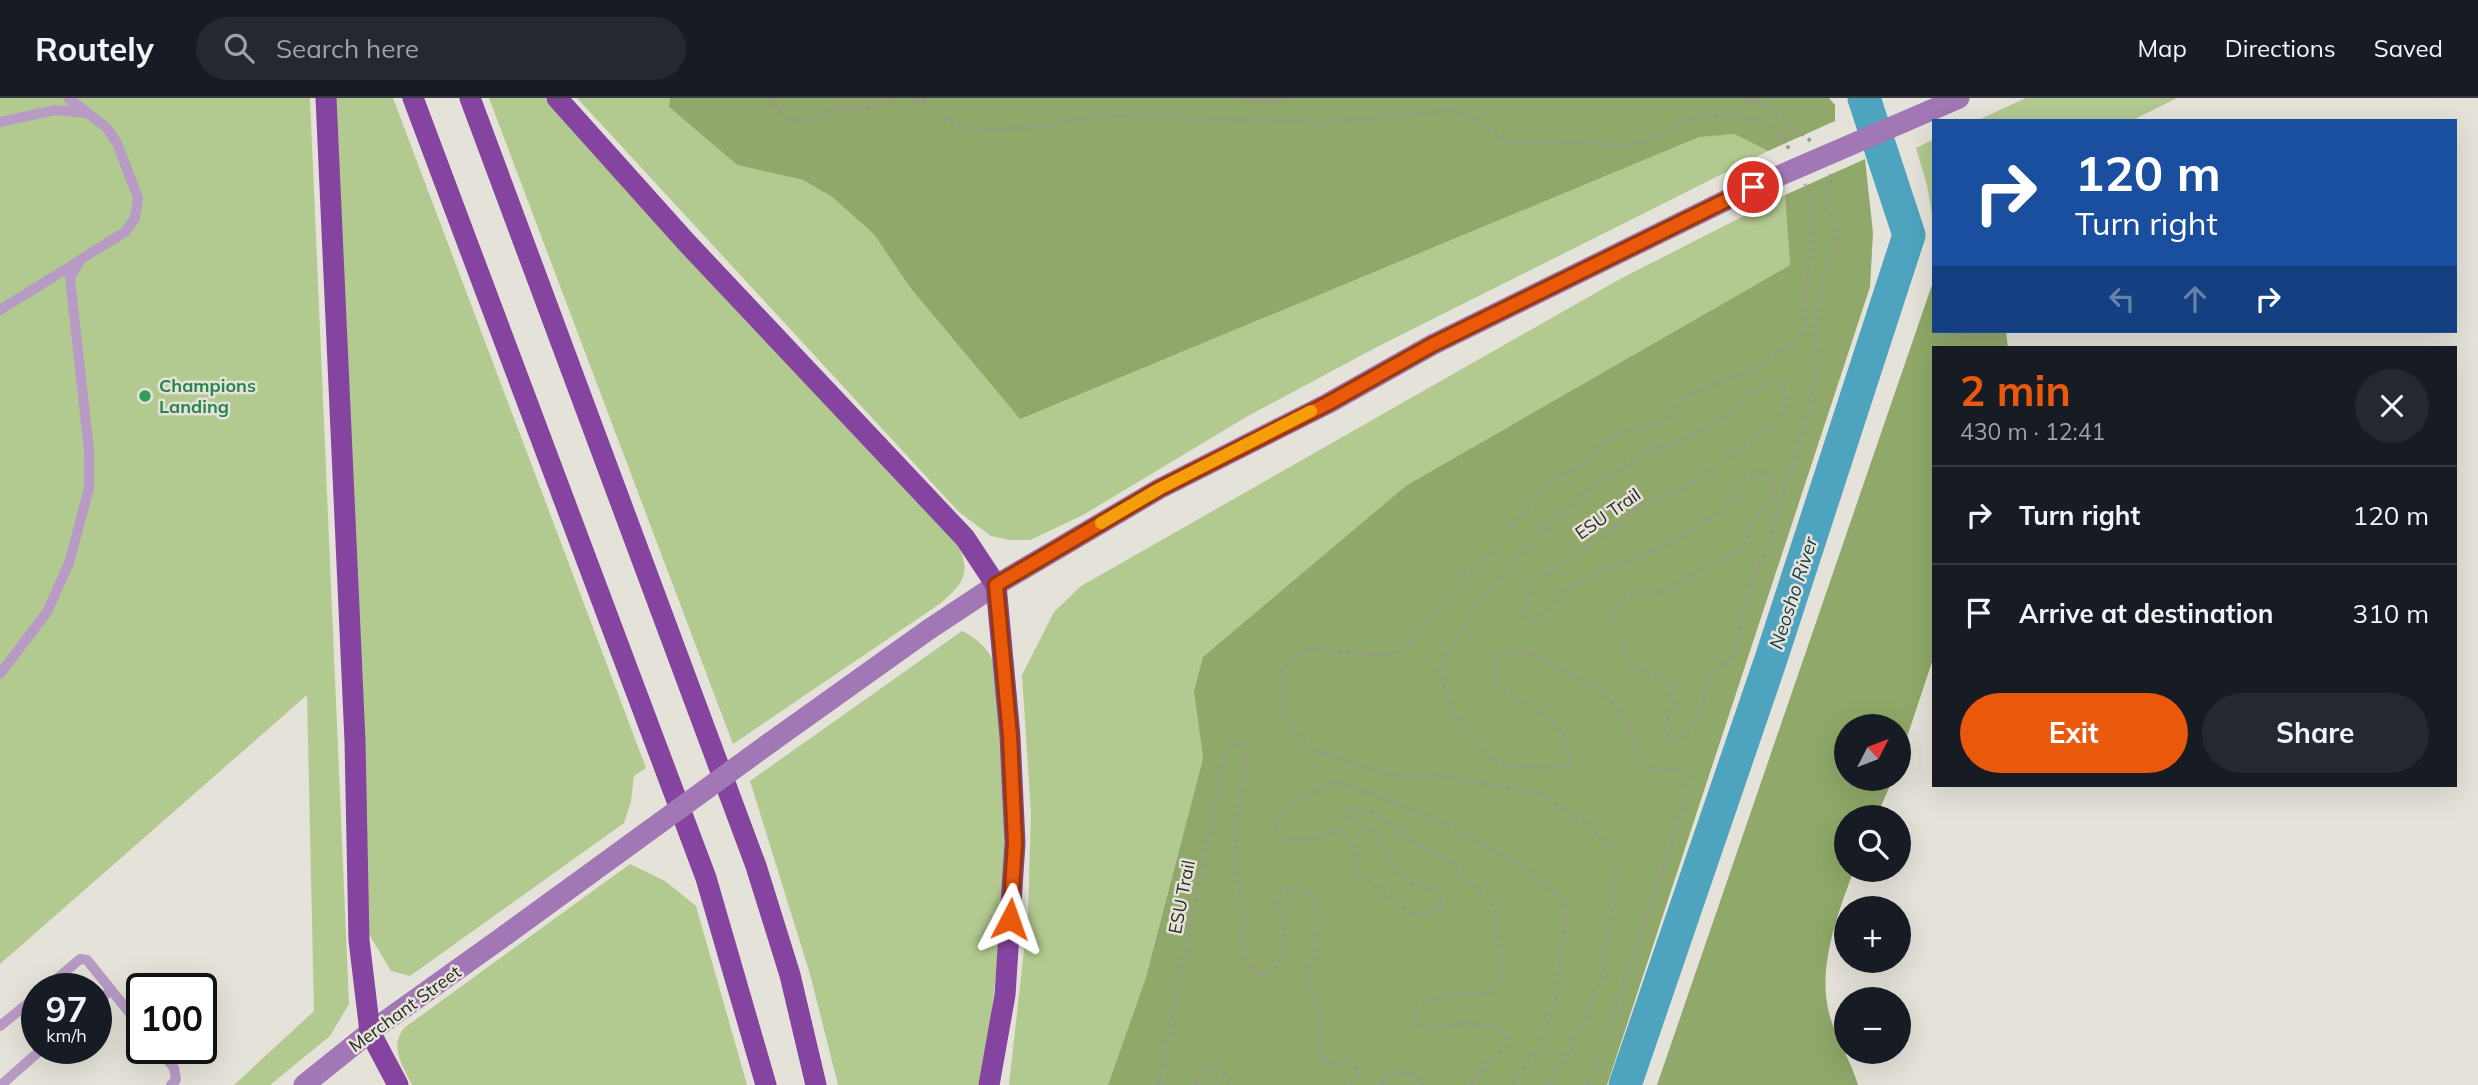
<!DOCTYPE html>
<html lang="en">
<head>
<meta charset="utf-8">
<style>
  :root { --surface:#171b24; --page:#242831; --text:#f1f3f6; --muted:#9ea1a6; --line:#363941; --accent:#ea580c }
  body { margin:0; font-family:Mulish,sans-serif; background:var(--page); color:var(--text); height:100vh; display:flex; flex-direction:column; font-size:26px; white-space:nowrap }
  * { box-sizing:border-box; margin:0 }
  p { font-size:23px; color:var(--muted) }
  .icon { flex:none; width:38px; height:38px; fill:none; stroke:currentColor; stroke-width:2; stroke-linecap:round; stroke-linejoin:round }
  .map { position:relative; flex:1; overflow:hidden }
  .drawer { position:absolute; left:1932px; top:248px; width:525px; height:441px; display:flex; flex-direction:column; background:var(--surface); border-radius:0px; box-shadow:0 7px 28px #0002 }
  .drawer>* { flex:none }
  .banner { position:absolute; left:1932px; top:21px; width:525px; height:214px; border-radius:0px; box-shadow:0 7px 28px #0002; background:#1a4fa0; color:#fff; overflow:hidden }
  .needle { width:46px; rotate:48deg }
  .controls { position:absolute; left:1834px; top:616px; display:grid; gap:14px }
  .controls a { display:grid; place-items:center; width:77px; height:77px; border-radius:50%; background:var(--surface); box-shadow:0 7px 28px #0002; font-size:35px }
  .speed { position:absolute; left:21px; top:875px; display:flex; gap:14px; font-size:35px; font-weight:700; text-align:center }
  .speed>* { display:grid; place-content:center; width:91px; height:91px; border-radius:50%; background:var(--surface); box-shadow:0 7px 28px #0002; line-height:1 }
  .speed small { font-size:18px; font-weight:400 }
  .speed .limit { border:4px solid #111; border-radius:10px; background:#fff; color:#111 }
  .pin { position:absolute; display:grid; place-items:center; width:60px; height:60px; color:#fff; margin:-30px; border:4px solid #fff; border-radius:50%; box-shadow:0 2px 7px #0007 }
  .me { position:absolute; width:77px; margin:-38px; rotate:4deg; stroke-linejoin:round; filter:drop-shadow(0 0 5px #0008) }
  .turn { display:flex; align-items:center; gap:24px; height:147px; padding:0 28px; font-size:32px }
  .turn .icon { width:91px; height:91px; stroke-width:2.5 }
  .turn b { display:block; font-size:49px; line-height:60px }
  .lanes { display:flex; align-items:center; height:66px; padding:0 28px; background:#0003; justify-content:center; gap:35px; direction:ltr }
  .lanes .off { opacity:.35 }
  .round { display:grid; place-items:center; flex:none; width:74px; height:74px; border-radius:37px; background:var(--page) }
  .headline { display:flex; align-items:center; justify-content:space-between; height:119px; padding:0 28px }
  h1 { font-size:42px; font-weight:700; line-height:52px; color:var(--accent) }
  .button { display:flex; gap:14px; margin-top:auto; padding:14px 28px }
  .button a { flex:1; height:80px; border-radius:42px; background:var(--accent); color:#fff; font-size:28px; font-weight:700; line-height:80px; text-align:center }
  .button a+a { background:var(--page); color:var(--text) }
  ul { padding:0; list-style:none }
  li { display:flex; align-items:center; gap:21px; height:98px; padding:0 28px; border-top:2px solid var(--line) }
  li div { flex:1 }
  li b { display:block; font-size:26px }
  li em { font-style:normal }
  header { display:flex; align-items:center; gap:42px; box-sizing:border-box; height:98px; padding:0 35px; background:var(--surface); border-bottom:2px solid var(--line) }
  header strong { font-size:33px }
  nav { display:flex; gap:38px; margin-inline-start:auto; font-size:24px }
  .search { width:490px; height:63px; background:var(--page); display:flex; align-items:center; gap:18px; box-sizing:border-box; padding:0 24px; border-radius:38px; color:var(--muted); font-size:26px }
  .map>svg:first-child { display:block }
  .green { fill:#b2c990 }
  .forest { fill:#90a869 }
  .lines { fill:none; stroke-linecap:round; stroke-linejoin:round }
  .river { stroke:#4ea3be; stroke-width:33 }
  .path { stroke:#999790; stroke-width:3.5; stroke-dasharray:3.5 5; stroke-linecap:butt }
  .lane { stroke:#b89bc5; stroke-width:10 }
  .secondary { stroke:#a277b5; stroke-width:21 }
  .highway { stroke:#85449f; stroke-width:21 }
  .secondary-bridge { stroke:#a277b5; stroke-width:21 }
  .route-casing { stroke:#983908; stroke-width:18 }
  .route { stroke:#ea580c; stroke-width:12 }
  .slow { stroke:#f59e0b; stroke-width:12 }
  .leisure-dot { fill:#2e9e5b; stroke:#e5e2d9; stroke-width:2.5 }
  .labels { text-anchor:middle; stroke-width:5; stroke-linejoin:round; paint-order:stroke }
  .leisure-label { font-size:18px; font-weight:bold; fill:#27864d; stroke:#e5e2d9; text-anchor:start }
  .street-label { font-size:18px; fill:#2a2925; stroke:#e5e2d9 }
  .water-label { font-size:19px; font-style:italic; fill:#113945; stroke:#e5e2d9 }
</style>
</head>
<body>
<header>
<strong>Routely</strong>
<div class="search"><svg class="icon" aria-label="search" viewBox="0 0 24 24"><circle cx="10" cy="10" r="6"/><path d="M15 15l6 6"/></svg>Search here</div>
<nav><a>Map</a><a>Directions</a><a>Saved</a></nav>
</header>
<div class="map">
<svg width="2478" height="987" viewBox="0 0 2478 987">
  <rect width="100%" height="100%" fill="#e5e2d9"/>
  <g class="green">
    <polygon points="0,0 310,0 349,906 330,938 270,987 234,987 314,913 307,597 0,866"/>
    <polygon points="332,0 393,0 646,670 634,678 631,703 624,725 410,878 391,873 369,836"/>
    <path d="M489 0H545L956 441C970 474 968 481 941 505L733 646Z"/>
    <polygon points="577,0 670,0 669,9 737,67 803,82 832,99 875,136 909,188 1699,38 1734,36 1768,53 1375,250 1246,319 1083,417 1030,442 1010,442 991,438 959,414"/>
    <polygon points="2026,0 2177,0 2131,23 1976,23"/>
    <polygon points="1934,41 1934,129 1927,87 1916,50"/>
    <polygon points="1785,97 1790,167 1407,387 1194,594 1203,660 1146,879 1108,987 1009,987 1028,816 1031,715 1022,577 1054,514 1081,488 1620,181"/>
    <path d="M962 533C972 537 988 550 992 561 1003 599 1003 639 1004 678 1007 782 997 884 982 987H838L810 876 750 683Z"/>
    <path d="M630 766 665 783 696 808 747 987H412C403 968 389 950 404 930Z"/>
  </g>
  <g class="forest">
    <polygon points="670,0 1829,0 1835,7 1835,23 1768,53 1734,36 1699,39 1020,321 909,188 874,136 832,99 803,82 737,67 669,9"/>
    <polygon points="1865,61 1873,135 1870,189 1607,987 1108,987 1146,879 1203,660 1194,594 1203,559 1407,387 1790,167 1785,97"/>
    <path d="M1934 181V233H2006L2008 250H1934V558L1899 663V628H1846V681H1893L1876 719H1846V772H1854C1839 812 1820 862 1827 905 1831 934 1850 959 1858 987H1657Z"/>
  </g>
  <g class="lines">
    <polyline class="river" points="1625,987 1770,564 1909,137 1864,0"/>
    <g class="path">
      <polyline points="768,0 786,20 805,23 829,12 857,13 879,8 893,0"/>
      <polyline points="916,0 934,10 950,24 974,32 1041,29 1092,19 1141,18 1320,25 1449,12 1473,21 1509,44 1580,44 1624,48 1650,43 1687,21 1722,17 1755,20 1781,35 1790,53"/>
      <polyline points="1242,0 1281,3 1287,0"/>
      <polyline points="1744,0 1770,10 1812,44"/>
      <polyline points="1158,987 1224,661 1228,650 1237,643 1244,647 1248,662 1241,688 1235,761 1243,806 1241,834 1247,865 1259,878 1276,872 1286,846 1278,801 1289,790 1310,794 1317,802 1318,836 1308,882 1321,920 1320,954 1324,965 1355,965 1358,977 1349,987"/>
      <polyline points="1196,987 1207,969 1218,966 1231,987"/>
      <polyline points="1382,987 1388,977 1406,973 1424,987"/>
      <path d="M1471 987 1489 963 1507 948 1506 935C1483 922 1458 923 1433 933L1419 926 1416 914C1436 892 1465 898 1493 894 1507 868 1494 839 1496 810L1446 761 1416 745 1374 715 1352 708 1347 714C1356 725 1367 729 1376 739 1401 766 1385 785 1433 790L1444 803 1431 815H1410L1359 776 1352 746 1341 730 1310 742 1283 741 1274 728 1288 707 1334 684C1415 712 1507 744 1567 807L1557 899 1541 945 1512 987"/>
      <polyline points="1548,987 1570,952 1602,881 1618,759 1590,728 1541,696 1431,677 1391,677 1314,652 1288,629 1283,601 1283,572 1305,551 1393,557 1412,543 1467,476 1496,449 1552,380 1576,372 1602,345 1624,333 1649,328 1670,317 1689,296 1749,272 1799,241 1806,226 1811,98 1805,86"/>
      <path d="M1587 987 1674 740 1689 679 1677 672 1652 673 1637 654 1630 627 1606 598 1534 556 1505 552 1494 564 1498 588C1531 610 1562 617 1571 660L1561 670C1544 669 1523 671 1506 667 1469 657 1447 606 1439 573 1479 486 1567 396 1652 352 1665 346 1680 344 1692 338 1721 324 1743 298 1771 283L1782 286C1789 302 1787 313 1776 325L1702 379 1674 395 1643 404 1612 432 1536 483 1527 497 1524 513 1528 520H1539C1576 469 1646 464 1695 430 1705 424 1718 418 1726 409 1740 396 1745 379 1763 372L1771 376 1776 389 1769 403 1757 416 1742 450 1664 494H1635L1621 502 1613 515 1614 529 1629 563 1643 575 1659 579 1669 587 1673 606 1665 629 1667 637 1674 642C1703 632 1702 598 1714 576 1718 568 1729 562 1735 557L1742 518 1754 476 1766 454 1808 313 1819 258 1814 235 1826 166 1840 148 1838 128 1827 107 1831 76"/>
    </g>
    <g class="lane">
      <polyline points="0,24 55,12 86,15"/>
      <polyline points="0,212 79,163"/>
      <polyline points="0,576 47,514 69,465 89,390 89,353 70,180 81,161 125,134 135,120 138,100 117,45 106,29 68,0"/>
      <polyline points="45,891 80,861 87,862 142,930"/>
      <polyline points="96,905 111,892"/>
      <polyline points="0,928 37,898"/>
      <polyline points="158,950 174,970 176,982 171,987"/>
      <polyline points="1,987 43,950"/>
    </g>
    <g class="secondary">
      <polyline points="771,644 928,532 996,487 1159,391 1327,306 1432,247 1753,89"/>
      <polyline points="304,987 370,934 507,836"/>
    </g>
    <g class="highway">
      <polyline points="326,0 355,643 359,842 370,934 398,987"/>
      <polyline points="413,0 706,780 766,987"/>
      <polyline points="470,0 756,768 790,877 816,987"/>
      <polyline points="557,0 687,145 965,440 996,487 1010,638 1015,745 1005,897 989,987"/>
    </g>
    <g class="secondary-bridge">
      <polyline points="1753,89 1959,0"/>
      <polyline points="507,836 771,644"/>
    </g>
  </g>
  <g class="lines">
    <defs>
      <polyline id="route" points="1010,821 1015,745 1010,638 996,487 1159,391 1327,306 1432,247 1753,89"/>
    </defs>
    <use href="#route" class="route-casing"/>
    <use href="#route" class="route"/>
    <polyline class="slow" points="1101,425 1159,391 1311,313"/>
  </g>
  <circle class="leisure-dot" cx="145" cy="298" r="7"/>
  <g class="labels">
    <g class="leisure-label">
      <text x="159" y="294">Champions<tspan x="159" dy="21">Landing</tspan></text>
    </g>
    <g class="street-label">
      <text transform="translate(1608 416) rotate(-35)" y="6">ESU Trail</text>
      <text transform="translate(1182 799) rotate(-79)" y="6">ESU Trail</text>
      <text transform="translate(405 911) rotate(-36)" y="6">Merchant Street</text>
    </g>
    <g class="water-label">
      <text transform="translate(1793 495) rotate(-72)" y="7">Neosho River</text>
    </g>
  </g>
</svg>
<div class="controls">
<a><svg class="needle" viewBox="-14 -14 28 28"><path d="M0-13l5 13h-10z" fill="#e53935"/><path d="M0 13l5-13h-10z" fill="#9ea1a6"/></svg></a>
<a><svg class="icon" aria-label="search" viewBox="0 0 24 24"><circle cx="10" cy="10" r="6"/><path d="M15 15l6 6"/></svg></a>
<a>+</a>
<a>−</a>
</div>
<div class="speed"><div>97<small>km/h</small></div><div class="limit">100</div></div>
<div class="pin" style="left:1753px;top:89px;background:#d93025"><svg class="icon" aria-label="arrive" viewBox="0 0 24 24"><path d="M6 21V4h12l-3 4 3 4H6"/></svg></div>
<svg class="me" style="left:1010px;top:821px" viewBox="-20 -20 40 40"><path d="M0-17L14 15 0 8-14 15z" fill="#ea580c" stroke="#fff" stroke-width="4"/></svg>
<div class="banner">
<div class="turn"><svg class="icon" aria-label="right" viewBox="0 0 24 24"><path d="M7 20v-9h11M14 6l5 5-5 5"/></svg><div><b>120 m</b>Turn right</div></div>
<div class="lanes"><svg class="icon off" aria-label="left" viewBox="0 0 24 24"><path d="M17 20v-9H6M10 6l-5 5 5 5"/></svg><svg class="icon off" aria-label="ahead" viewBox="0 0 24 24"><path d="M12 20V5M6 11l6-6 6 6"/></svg><svg class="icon" aria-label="right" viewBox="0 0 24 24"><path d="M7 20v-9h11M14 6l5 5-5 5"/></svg></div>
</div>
<section class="drawer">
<div class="headline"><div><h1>2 min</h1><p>430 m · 12:41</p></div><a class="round"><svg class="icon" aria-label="close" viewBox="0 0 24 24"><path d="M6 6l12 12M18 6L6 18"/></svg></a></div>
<ul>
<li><svg class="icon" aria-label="right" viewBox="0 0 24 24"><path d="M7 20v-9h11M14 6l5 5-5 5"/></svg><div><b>Turn right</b></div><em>120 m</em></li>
<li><svg class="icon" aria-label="arrive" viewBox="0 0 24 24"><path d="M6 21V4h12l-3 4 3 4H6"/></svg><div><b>Arrive at destination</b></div><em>310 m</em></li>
</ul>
<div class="button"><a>Exit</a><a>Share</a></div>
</section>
</div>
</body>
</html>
